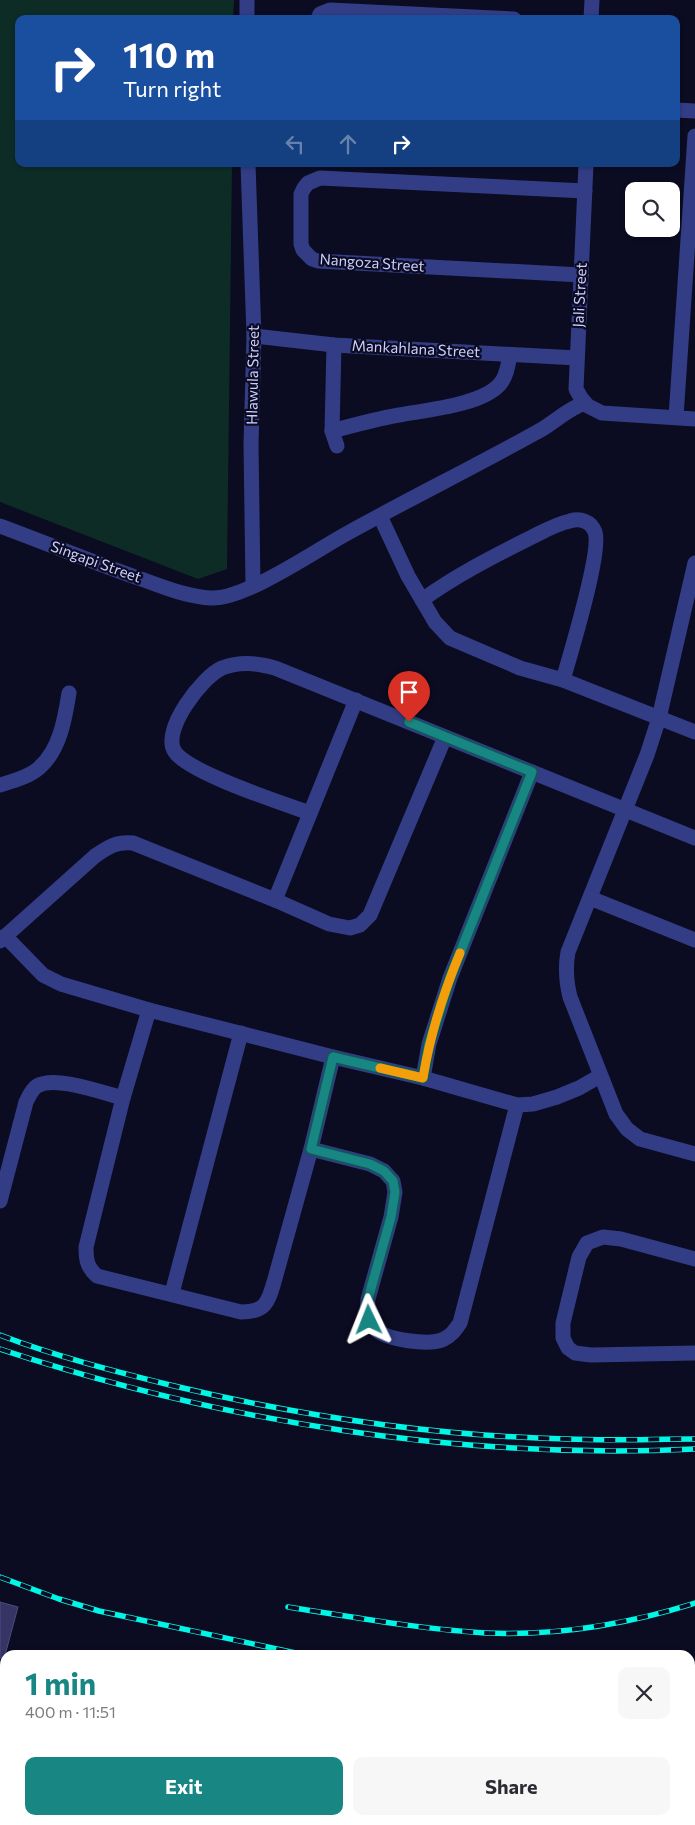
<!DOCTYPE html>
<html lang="en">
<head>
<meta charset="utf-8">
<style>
  :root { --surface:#fff; --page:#f7f7f7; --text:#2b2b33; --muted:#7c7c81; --accent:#188784 }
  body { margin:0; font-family:Commissioner,sans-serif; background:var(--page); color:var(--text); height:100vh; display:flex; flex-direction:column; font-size:19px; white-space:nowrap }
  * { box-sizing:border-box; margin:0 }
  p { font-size:16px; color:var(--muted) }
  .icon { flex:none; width:28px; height:28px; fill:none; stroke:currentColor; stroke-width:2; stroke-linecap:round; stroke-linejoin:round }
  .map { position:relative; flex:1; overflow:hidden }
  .side { position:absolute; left:0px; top:1650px; width:695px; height:175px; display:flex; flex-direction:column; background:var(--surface); border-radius:15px 15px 0 0; box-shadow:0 1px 4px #0004 }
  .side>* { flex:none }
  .guide { position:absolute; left:15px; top:15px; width:665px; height:152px; border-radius:10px; box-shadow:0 1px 4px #0004; background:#1a4fa0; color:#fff; overflow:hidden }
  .tools { position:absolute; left:625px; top:182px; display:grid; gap:10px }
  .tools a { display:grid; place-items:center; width:55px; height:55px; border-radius:10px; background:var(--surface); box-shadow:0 1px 4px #0004; font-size:25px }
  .pin { position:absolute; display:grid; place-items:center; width:42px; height:42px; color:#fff; margin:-51px -21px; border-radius:50% 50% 50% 0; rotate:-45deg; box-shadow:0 0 5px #0007 }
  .pin .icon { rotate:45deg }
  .me { position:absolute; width:55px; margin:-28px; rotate:358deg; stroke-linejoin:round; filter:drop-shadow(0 0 4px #0008) }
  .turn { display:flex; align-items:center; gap:18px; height:105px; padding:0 25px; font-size:22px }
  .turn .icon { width:65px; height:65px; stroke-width:2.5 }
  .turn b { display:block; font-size:35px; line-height:42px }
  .lanes { display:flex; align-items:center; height:48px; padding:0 25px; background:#0003; justify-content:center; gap:25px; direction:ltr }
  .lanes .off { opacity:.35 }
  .round { display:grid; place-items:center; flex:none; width:52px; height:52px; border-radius:10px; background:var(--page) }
  .headline { display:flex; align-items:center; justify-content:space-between; height:85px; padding:0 25px }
  h1 { font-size:30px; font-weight:700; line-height:38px; color:var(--accent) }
  .cta { display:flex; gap:10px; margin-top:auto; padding:10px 25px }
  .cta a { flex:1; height:58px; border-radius:10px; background:var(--accent); color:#fff; font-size:20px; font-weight:700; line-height:58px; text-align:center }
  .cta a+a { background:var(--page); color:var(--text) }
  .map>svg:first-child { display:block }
  .green { fill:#0e2c26 }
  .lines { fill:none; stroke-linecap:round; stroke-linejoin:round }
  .minor { stroke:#323d85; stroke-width:15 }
  .major { stroke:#a153ff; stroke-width:15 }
  .rail-casing { stroke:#00f7e6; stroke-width:5.5 }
  .rail { stroke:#0b0b22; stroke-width:4; stroke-dasharray:11; stroke-linecap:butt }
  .wall { fill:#242251 }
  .shaded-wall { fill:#121136 }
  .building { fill:#363464; stroke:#4d4c7c }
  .route-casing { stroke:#105856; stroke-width:12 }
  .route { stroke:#188784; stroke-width:9 }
  .slow { stroke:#f59e0b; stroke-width:9 }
  .labels { text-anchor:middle; stroke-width:4.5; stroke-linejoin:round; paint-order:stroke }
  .street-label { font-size:15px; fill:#ccceff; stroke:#0b0b22 }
</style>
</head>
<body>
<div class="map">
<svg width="695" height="1825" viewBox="0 0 695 1825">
  <rect width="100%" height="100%" fill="#0b0b22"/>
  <polygon class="green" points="0,0 234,0 233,19 19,19 19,164 232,164 227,569 198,579 0,502"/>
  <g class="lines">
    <g class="minor">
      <polyline points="247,19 247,0"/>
      <polyline points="318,19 320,14 330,10 514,19"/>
      <polyline points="591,19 592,0"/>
      <polyline points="676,110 695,111"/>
      <polyline points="248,164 254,336 251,444 253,586"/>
      <polyline points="586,164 576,389 581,398 588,406 602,413 695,419"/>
      <polyline points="581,275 318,261 312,259 303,250 301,244 301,194 304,188 308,183 320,178 585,191"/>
      <polyline points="254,336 334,345 577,358"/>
      <polyline points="334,345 332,431 337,446"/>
      <polyline points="676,417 695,136"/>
      <path d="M332 431C354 425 376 419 399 415 426 410 482 405 500 384 507 376 508 364 510 355"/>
      <polyline points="380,516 408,576 435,622 450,638 520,668 563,680 695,732"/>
      <path d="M0 526C46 543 92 562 138 578 162 586 186 597 211 598 244 600 315 551 346 534 409 499 474 467 537 432 553 424 568 408 585 403"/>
      <path d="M695 563 659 718 647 755 568 952C565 968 566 981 570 997L616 1114 627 1129 640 1139 695 1154"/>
      <path d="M422 600C455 576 492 557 528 539 541 533 555 524 570 521 580 518 591 521 595 532 602 551 570 655 563 680"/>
      <path d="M0 785C13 781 29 777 39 768 60 750 65 718 69 693"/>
      <path d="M310 813C282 803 189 773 175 752 160 731 203 676 222 668 241 661 256 663 275 668L695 838"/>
      <polyline points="590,898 695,940"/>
      <polyline points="275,900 356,700"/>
      <polyline points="5,936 43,975 61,984 149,1010 333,1057 423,1078 517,1105 533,1104 557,1097 579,1088 600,1076"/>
      <path d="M0 941 95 856C108 847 117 841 133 843L275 900 329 924 350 928 360 925 370 915 445 737"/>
      <path d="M149 1010 123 1098 86 1247C86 1260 87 1267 97 1276L241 1312C265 1312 268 1303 274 1282L311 1149 333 1057"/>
      <polyline points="423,1078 429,1044 450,978 532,772"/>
      <path d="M311 1149 370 1164 384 1171 393 1181 395 1192 391 1217 368 1299C367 1310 367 1321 375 1329 386 1340 430 1346 444 1339 452 1335 455 1330 460 1323L517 1105"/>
      <path d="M0 1201 26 1102C29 1096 32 1089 37 1086 55 1075 103 1093 123 1098"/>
      <polyline points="695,1259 621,1239 603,1237 587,1243 579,1257 563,1323 563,1338 568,1348 575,1353 591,1355 695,1353"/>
      <polyline points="172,1293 241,1033"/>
    </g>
    <g class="major">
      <polyline points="0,1779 5,1780"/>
      <polyline points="150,1820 167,1825"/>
    </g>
    <defs>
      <g id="rail">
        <path d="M0 1335C55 1356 113 1371 170 1385 300 1416 433 1436 567 1439 609 1441 652 1439 695 1439"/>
        <path d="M0 1349C222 1422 461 1460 695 1449"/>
        <polyline points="0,1577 59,1599 99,1611 305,1655"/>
        <path d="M288 1607C354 1617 419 1629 485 1633 555 1636 628 1624 695 1603"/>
        <polyline points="690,1677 695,1677"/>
      </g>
    </defs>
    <use href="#rail" class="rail-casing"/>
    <use href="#rail" class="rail"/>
  </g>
  <polygon class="wall" points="5,1817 5,1820 60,1820 79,1825 0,1825"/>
  <polygon class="shaded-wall" points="0,1658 4,1659 0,1664"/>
  <g class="building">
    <polygon points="0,1602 18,1607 4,1659 0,1658"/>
    <polygon points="6,1820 60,1820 79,1825 4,1825"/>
  </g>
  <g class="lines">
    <defs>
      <polyline id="route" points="369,1320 367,1310 368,1299 391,1217 395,1192 393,1181 384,1171 370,1164 311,1149 333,1057 423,1078 429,1044 450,978 532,772 409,722"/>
    </defs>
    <use href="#route" class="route-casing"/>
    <use href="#route" class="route"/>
    <path class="slow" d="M380 1068 423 1078C430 1035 443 994 460 953"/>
  </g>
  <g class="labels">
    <g class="street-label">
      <text transform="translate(372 263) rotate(4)" y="5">Nangoza Street</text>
      <text transform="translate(580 295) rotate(-87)" y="5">Jali Street</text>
      <text transform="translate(416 349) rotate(3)" y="5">Mankahlana Street</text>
      <text transform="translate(253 375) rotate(-89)" y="5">Hlawula Street</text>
      <text transform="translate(96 562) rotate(20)" y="5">Singapi Street</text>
    </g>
  </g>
</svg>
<div class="tools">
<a><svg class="icon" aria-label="search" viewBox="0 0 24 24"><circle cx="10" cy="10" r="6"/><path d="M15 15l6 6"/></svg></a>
</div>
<div class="pin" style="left:409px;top:722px;background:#d93025"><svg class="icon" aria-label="arrive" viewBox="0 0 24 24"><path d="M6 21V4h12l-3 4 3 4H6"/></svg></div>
<svg class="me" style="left:369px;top:1320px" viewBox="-20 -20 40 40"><path d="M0-17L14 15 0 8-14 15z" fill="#188784" stroke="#fff" stroke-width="4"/></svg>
<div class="guide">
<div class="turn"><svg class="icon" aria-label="right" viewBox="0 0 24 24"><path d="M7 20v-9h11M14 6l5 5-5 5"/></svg><div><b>110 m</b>Turn right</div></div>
<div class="lanes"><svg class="icon off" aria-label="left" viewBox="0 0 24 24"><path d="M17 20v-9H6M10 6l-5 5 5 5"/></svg><svg class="icon off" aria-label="ahead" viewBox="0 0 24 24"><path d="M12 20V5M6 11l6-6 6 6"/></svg><svg class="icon" aria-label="right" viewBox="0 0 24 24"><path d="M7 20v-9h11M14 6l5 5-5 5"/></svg></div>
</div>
<section class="side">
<div class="headline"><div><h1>1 min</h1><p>400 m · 11:51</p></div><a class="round"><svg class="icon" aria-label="close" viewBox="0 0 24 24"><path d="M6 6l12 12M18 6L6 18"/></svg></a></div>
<div class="cta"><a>Exit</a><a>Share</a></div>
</section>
</div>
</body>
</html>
